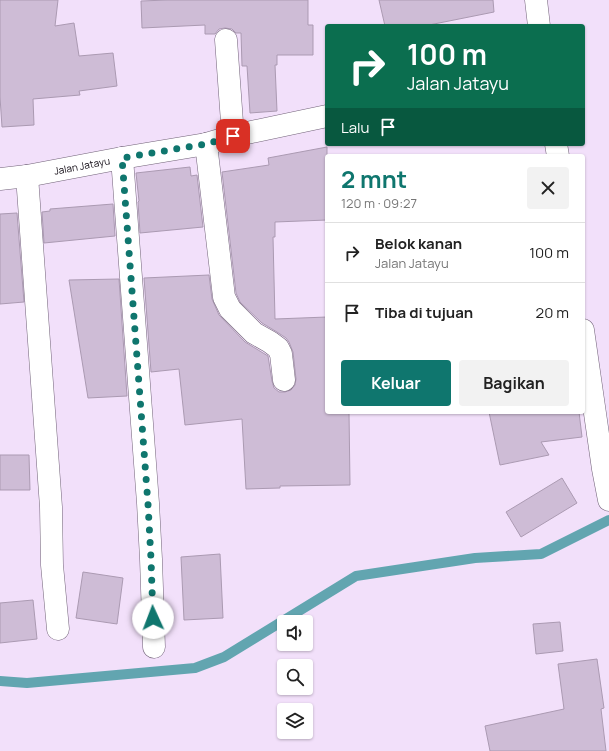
<!DOCTYPE html>
<html lang="id">
<head>
<meta charset="utf-8">
<style>
  :root { --surface:#fff; --page:#f2f2f2; --text:#222; --muted:#767676; --line:#e0e0e0; --accent:#0f766e }
  body { margin:0; font-family:Manrope,sans-serif; background:var(--page); color:var(--text); height:100vh; display:flex; flex-direction:column; font-size:15px; white-space:nowrap }
  * { box-sizing:border-box; margin:0 }
  p { font-size:13px; color:var(--muted) }
  .icon { flex:none; width:22px; height:22px; fill:none; stroke:currentColor; stroke-width:2; stroke-linecap:round; stroke-linejoin:round }
  .map { position:relative; flex:1; overflow:hidden }
  .details { position:absolute; left:325px; top:154px; width:260px; height:260px; display:flex; flex-direction:column; background:var(--surface); border-radius:4px; box-shadow:0 1px 3px #0004 }
  .details>* { flex:none }
  .banner { position:absolute; left:325px; top:24px; width:260px; height:122px; border-radius:4px; box-shadow:0 1px 3px #0004; background:#0b6e4f; color:#fff; overflow:hidden }
  .buttons { position:absolute; left:277px; top:615px; display:grid; gap:8px }
  .buttons a { display:grid; place-items:center; width:36px; height:36px; border-radius:4px; background:var(--surface); box-shadow:0 1px 3px #0004; font-size:20px }
  .pin { position:absolute; display:grid; place-items:center; width:34px; height:34px; color:#fff; margin:-17px; border-radius:8px; box-shadow:0 2px 6px #0006 }
  .me { position:absolute; width:44px; margin:-22px; rotate:358deg; stroke-linejoin:round; filter:drop-shadow(0 0 3px #0008) }
  .turn { display:flex; align-items:center; gap:14px; height:84px; padding:0 16px; font-size:18px }
  .turn .icon { width:52px; height:52px; stroke-width:2.5 }
  .turn b { display:block; font-size:28px; line-height:34px }
  .then { display:flex; align-items:center; height:38px; padding:0 16px; background:#0003; gap:8px; font-size:15px }
  .round { display:grid; place-items:center; flex:none; width:42px; height:42px; border-radius:4px; background:var(--page) }
  .headline { display:flex; align-items:center; justify-content:space-between; height:68px; padding:0 16px }
  h1 { font-size:24px; font-weight:700; line-height:30px; color:var(--accent) }
  .primary-button { display:flex; gap:8px; margin-top:auto; padding:8px 16px }
  .primary-button a { flex:1; height:46px; border-radius:4px; background:var(--accent); color:#fff; font-size:16px; font-weight:700; line-height:46px; text-align:center }
  .primary-button a+a { background:var(--page); color:var(--text) }
  ul { padding:0; list-style:none }
  li { display:flex; align-items:center; gap:12px; height:60px; padding:0 16px; border-top:1px solid var(--line) }
  li div { flex:1 }
  li b { display:block; font-size:15px }
  li em { font-style:normal }
  .map>svg:first-child { display:block }
  .lines { fill:none; stroke-linecap:round; stroke-linejoin:round }
  .stream { stroke:#62a5b0; stroke-width:10 }
  .building { fill:#cebcd6; stroke:#ab9ab2 }
  .minor-casing { stroke:#716278; stroke-width:23 }
  .secondary-casing { stroke:#716278; stroke-width:23 }
  .minor { stroke:#fff; stroke-width:22 }
  .secondary { stroke:#fff; stroke-width:22 }
  .route { stroke:#0f766e; stroke-width:7; stroke-dasharray:0 12.6 }
  .labels { text-anchor:middle; stroke-width:3; stroke-linejoin:round; paint-order:stroke }
  .street-label { font-size:10px; fill:#17111a; stroke:#f2e0fa }
</style>
</head>
<body>
<div class="map">
<svg width="609" height="751" viewBox="0 0 609 751">
  <rect width="100%" height="100%" fill="#f2e0fa"/>
  <g class="lines">
    <polyline class="stream" points="0,681 27,683 195,668 224,657 356,576 475,558 541,554 609,520"/>
  </g>
  <g class="building">
    <polygon points="0,0 58,0 55,26 74,23 79,56 113,53 117,86 79,91 80,95 33,99 34,125 2,127 0,97"/>
    <polygon points="167,0 308,0 308,25 313,25 313,55 277,55 277,65 275,65 277,111 250,113 247,66 242,66 241,33 236,33 232,29 225,28 219,29 215,34 205,34 205,25 142,28 141,1"/>
    <polygon points="379,0 493,0 494,12 424,26 385,26"/>
    <polygon points="327,147 327,220 275,222 275,237 273,237 275,319 327,317 327,412 349,412 350,485 280,486 280,488 246,489 242,419 185,425 179,369 151,372 144,278 209,275 212,299 219,315 245,342 268,356 272,381 274,388 279,392 285,392 291,390 295,385 296,379 293,352 289,342 286,338 277,332 262,323 240,302 236,293 222,172 269,165 268,158"/>
    <polygon points="190,167 191,176 197,175 203,227 140,233 138,202 139,201 136,173"/>
    <polygon points="113,204 115,236 44,243 42,212 50,211 50,209"/>
    <polygon points="17,213 24,302 0,304 0,214"/>
    <polygon points="119,279 127,396 88,398 69,280"/>
    <polygon points="489,412 579,412 582,437 541,442 549,455 500,465"/>
    <polygon points="0,455 29,455 30,490 0,490"/>
    <polygon points="562,478 577,503 521,537 506,512"/>
    <polygon points="220,554 223,618 184,620 181,557"/>
    <polygon points="83,572 123,578 117,624 76,618"/>
    <polygon points="33,600 37,639 0,643 0,603"/>
    <polygon points="560,622 563,651 536,654 533,624"/>
    <polygon points="597,659 604,708 601,709 606,751 490,751 485,726 564,709 558,664"/>
  </g>
  <g class="lines">
    <defs>
      <g id="minor">
        <polyline points="226,40 233,136"/>
        <polyline points="206,144 224,297 230,309 254,333 270,342 278,348 281,354 284,380"/>
        <polyline points="122,158 148,503 151,559 154,647"/>
        <polyline points="27,176 51,507 52,565 58,629"/>
        <path id="s1" d="M0 179 27 176 122 158 206 144 233 136 327 116"/>
      </g>
      <g id="secondary">
        <polyline points="536,0 539,26"/>
        <polyline points="556,144 558,156"/>
        <polyline points="583,330 603,469 609,500"/>
      </g>
    </defs>
    <use href="#minor" class="minor-casing"/>
    <use href="#secondary" class="secondary-casing"/>
    <use href="#minor" class="minor"/>
    <use href="#secondary" class="secondary"/>
  </g>
  <g class="lines">
    <polyline class="route" points="153,618 151,559 148,504 122,158 206,144 233,136"/>
  </g>
  <g class="labels">
    <g class="street-label">
      <text dy="4" stroke="none"><textPath href="#s1" startOffset="83">Jalan Jatayu</textPath></text>
    </g>
  </g>
</svg>
<div class="buttons">
<a><svg class="icon" aria-label="sound" viewBox="0 0 24 24"><path d="M4 9h4l5-4v14l-5-4H4zM17 9q2 3 0 6"/></svg></a>
<a><svg class="icon" aria-label="search" viewBox="0 0 24 24"><circle cx="10" cy="10" r="6"/><path d="M15 15l6 6"/></svg></a>
<a><svg class="icon" aria-label="layers" viewBox="0 0 24 24"><path d="M12 4l9 5-9 5-9-5zM3 14l9 5 9-5"/></svg></a>
</div>
<div class="pin" style="left:233px;top:136px;background:#d93025"><svg class="icon" aria-label="arrive" viewBox="0 0 24 24"><path d="M6 21V4h12l-3 4 3 4H6"/></svg></div>
<svg class="me" style="left:153px;top:618px" viewBox="-20 -20 40 40"><circle r="19" fill="#fff"/><path d="M0-13L10 11 0 6-10 11z" fill="#0f766e"/></svg>
<div class="banner">
<div class="turn"><svg class="icon" aria-label="right" viewBox="0 0 24 24"><path d="M7 20v-9h11M14 6l5 5-5 5"/></svg><div><b>100 m</b>Jalan Jatayu</div></div>
<div class="then">Lalu<svg class="icon" aria-label="arrive" viewBox="0 0 24 24"><path d="M6 21V4h12l-3 4 3 4H6"/></svg></div>
</div>
<section class="details">
<div class="headline"><div><h1>2 mnt</h1><p>120 m · 09:27</p></div><a class="round"><svg class="icon" aria-label="close" viewBox="0 0 24 24"><path d="M6 6l12 12M18 6L6 18"/></svg></a></div>
<ul>
<li><svg class="icon" aria-label="right" viewBox="0 0 24 24"><path d="M7 20v-9h11M14 6l5 5-5 5"/></svg><div><b>Belok kanan</b><p>Jalan Jatayu</p></div><em>100 m</em></li>
<li><svg class="icon" aria-label="arrive" viewBox="0 0 24 24"><path d="M6 21V4h12l-3 4 3 4H6"/></svg><div><b>Tiba di tujuan</b></div><em>20 m</em></li>
</ul>
<div class="primary-button"><a>Keluar</a><a>Bagikan</a></div>
</section>
</div>
</body>
</html>
